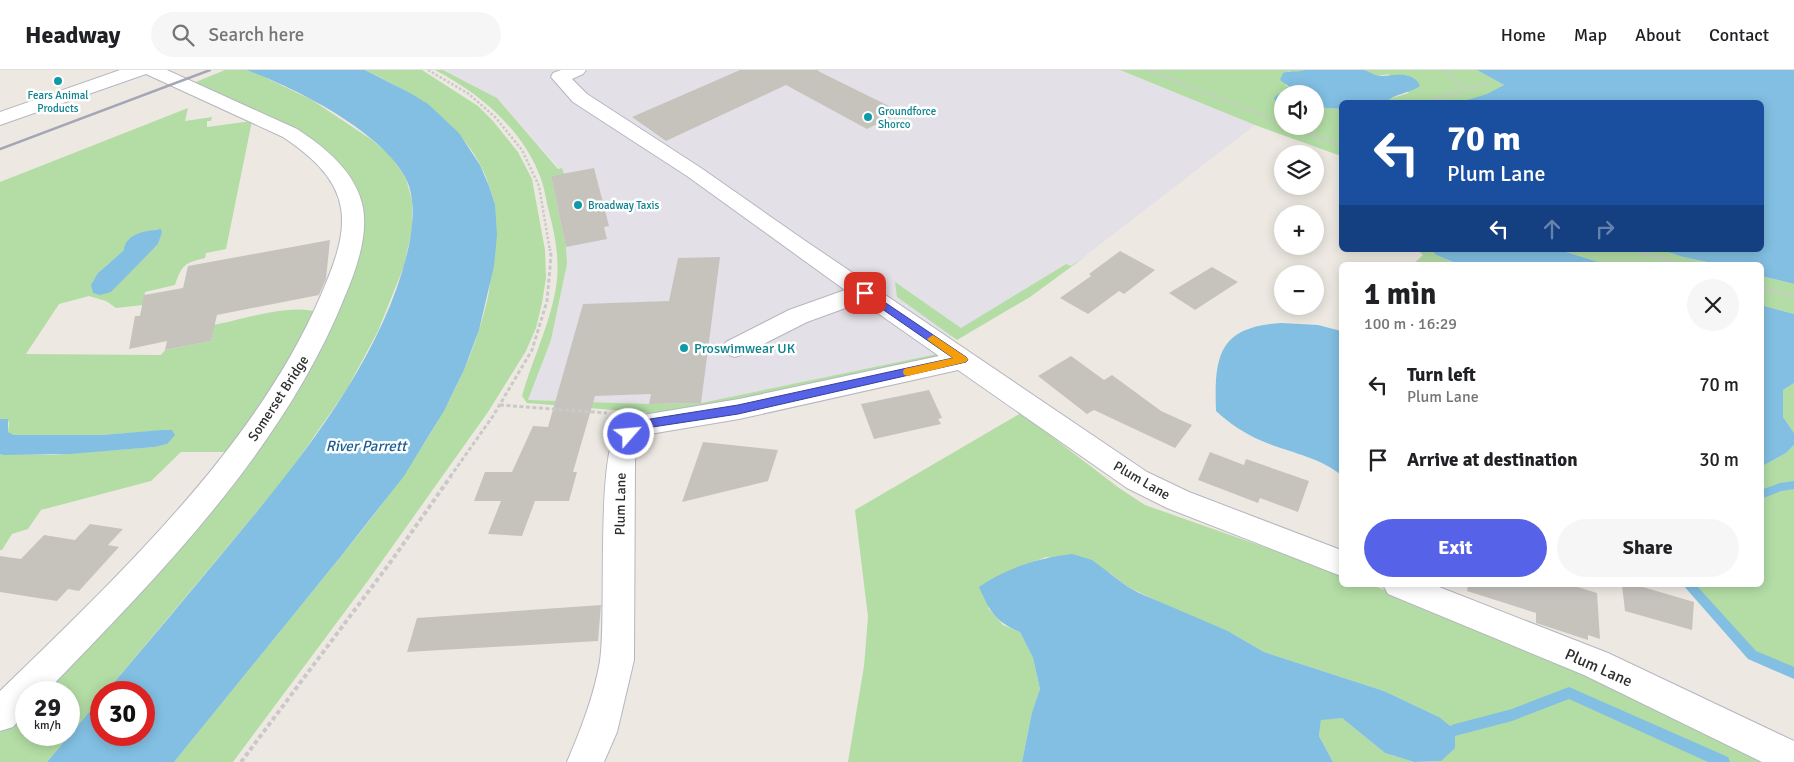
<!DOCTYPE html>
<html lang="en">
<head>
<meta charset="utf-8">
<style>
  :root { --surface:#fff; --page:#f6f6f6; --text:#202124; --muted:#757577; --line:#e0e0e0; --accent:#5662e7 }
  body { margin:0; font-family:Signika,sans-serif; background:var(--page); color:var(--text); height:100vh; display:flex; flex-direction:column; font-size:19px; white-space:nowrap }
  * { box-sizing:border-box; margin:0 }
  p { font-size:16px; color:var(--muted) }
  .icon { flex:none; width:28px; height:28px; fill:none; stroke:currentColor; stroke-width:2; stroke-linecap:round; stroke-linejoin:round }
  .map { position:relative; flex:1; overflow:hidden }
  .sheet { position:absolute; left:1339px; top:192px; width:425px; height:325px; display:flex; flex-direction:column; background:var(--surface); border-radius:8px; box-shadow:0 2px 12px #0003 }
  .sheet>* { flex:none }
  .guide { position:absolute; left:1339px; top:30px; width:425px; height:152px; border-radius:8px; box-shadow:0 2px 12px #0003; background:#1a4fa0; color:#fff; overflow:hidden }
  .buttons { position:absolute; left:1274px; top:15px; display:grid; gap:10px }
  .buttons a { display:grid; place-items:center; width:50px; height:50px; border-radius:50%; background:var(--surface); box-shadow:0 2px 12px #0003; font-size:25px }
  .speed { position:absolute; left:15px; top:611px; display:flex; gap:10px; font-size:25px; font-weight:700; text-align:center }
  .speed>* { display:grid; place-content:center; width:65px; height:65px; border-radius:50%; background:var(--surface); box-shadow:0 2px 12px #0003; line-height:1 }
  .speed small { font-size:12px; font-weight:400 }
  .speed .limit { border:8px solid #d22; background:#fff; color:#111 }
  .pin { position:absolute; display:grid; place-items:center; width:42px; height:42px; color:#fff; margin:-21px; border-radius:10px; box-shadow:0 2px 8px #0006 }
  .me { position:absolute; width:55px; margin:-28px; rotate:63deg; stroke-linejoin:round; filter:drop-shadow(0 0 4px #0008) }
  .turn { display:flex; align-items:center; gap:18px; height:105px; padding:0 25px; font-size:22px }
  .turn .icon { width:65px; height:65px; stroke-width:2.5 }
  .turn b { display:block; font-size:35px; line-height:42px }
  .lanes { display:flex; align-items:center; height:48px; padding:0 25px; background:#0003; justify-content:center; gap:25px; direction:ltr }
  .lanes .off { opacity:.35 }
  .round { display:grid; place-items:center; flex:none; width:52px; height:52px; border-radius:26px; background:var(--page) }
  .head { display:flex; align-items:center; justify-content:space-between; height:85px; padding:0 25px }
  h1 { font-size:30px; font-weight:700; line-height:38px }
  .primary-button { display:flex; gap:10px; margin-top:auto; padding:10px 25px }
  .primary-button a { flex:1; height:58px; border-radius:30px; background:var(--accent); color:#fff; font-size:20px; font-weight:700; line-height:58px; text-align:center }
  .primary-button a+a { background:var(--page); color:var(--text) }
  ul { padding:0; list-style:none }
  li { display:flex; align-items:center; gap:15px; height:75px; padding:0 25px }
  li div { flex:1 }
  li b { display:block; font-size:19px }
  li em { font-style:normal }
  header { display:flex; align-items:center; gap:30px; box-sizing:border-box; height:70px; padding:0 25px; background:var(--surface); border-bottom:1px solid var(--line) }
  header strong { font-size:24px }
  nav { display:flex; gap:28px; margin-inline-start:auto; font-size:18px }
  .search { width:350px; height:45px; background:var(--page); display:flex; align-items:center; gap:12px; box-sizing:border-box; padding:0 18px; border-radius:28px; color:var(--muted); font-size:19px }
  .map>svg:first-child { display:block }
  .industrial { fill:#e3e1e7 }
  .green { fill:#b3dda5; fill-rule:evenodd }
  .water { fill:#82bfe2 }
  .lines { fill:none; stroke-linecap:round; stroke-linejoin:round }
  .stream { fill:#82bfe2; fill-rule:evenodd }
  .building { fill:#c6c3bd }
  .minor-casing { stroke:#b5b6c0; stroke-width:2 }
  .path-far2 { stroke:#c9c9c9; stroke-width:2.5; stroke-dasharray:2.5 2; stroke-linecap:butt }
  .path-far1 { stroke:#c9c9c9; stroke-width:3; stroke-dasharray:4 2.5; stroke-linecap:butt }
  .path { stroke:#c9c9c9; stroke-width:4; stroke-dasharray:4.5 3; stroke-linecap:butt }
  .minor { fill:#fff; fill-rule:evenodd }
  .rail { stroke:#a5a6b5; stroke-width:2.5 }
  .route { fill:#5662e7; stroke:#384096 }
  .slow { fill:#f59e0b }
  .culture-dot { fill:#0f9aa8; stroke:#fff; stroke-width:2 }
  .labels { text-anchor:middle; stroke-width:5; stroke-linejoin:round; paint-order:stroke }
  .far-culture-label { font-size:11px; fill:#0d838f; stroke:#fff; text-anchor:start }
  .culture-label { font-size:14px; fill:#0d838f; stroke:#fff; text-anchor:start }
  .street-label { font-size:14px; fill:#2e2e2e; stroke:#fff }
  .water-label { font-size:15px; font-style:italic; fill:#1d5e92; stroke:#fff }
  .near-street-label { font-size:16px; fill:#2e2e2e; stroke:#fff }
</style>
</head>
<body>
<header>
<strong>Headway</strong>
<div class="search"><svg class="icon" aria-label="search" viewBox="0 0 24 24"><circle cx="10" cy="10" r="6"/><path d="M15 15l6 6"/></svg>Search here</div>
<nav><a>Home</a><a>Map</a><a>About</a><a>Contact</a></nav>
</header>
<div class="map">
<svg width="1794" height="692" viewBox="0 0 1794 692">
  <rect width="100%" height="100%" fill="#ede9e2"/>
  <polygon class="industrial" points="443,0 1120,0 1255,55 1071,197 1065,194 961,259 952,266 937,284 701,333 649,334 528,330 551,270 567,194 566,177 551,106 564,104 497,28"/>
  <g class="green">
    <polygon points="225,0 246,0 260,5 312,30 372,70 391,86 406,109 412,130 412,159 404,196 378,261 347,319 286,407 106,622 101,622 101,628 47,692 0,692 0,657 26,631 26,665 69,665 69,622 34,622 180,468 357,181 329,86 191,14"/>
    <path d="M365 0H422L478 36 493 51 518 82 532 109 545 180 546 208 542 233 536 258 526 281 488 342 370 508 233 692H174C220 635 266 579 312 522 383 435 461 343 487 231 491 215 491 196 492 180 493 165 497 147 494 133 480 65 423 27 365 0Z"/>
    <path d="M435 0H443L497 28 558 99 562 98 564 104 551 106 566 177 567 194 551 270 528 330 649 334 701 333 937 284 940 287 660 347 650 343 527 333 522 326C533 287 552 251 557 210 559 187 555 164 549 142 546 131 545 120 541 109 524 60 479 23 435 0Z"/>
    <polygon points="1120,0 1305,0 1298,3 1288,1 1285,15 1291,18 1282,22 1277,35 1282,37 1282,56 1315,56 1316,37 1341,39 1341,86 1255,55"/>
    <path d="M1364 0H1477L1504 15C1479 38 1419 32 1387 32L1389 29 1409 23 1388 4C1380 7 1371 5 1364 0Z"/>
    <path d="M188 38 185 51 212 47 211 51H207V57L252 51 226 179 206 183 205 188C184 193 182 195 175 215L145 222 143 235 116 238 106 231 89 226 59 234 26 284 161 285 165 280 211 271 214 255C240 250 295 232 319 243L234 382H181L151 411 41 440 28 459 12 464 2 480H0V384L51 385 155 377 167 374 168 360 102 365H14L8 362 9 353 7 349H0V112ZM157 159 162 163 158 174 133 198 98 203C117 186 135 169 157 159Z"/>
    <polygon points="1418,180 1431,180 1436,185 1461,195 1412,195 1423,185"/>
    <polygon points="1560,180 1662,180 1683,187 1722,195 1608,195"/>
    <polygon points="1086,186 1030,227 957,270 897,227 895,212 961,258 1066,194 1071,196"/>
    <polygon points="1761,206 1794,214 1794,244 1761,235"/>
    <polygon points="1794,313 1794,363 1783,347 1783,320"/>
    <polygon points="1021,343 1119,418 1145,435 1341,504 1341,515 1372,515 1501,565 1771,692 1419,692 1441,691 1439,647 1384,621 1264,582 1228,561 1172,538 1128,517 1110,503 1046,487 1021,497 988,538 1003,555 1020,562 1033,588 1040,619 1032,642 1022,692 848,692 864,596 868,547 855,440"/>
    <polygon points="1794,375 1794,603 1752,585 1689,515 1761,515 1761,397 1786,383"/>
    <polygon points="1342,648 1385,683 1414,692 1333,692 1319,666 1321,649"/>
  </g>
  <g class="water">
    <path d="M246 0H365L410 23 428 34 459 63 480 95 489 116 495 135 497 165 494 196 479 260 464 300 444 341 404 406 342 485 174 692H47L101 628V665H144V622H106C146 575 186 527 226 479 298 393 385 287 409 175 413 154 416 127 405 107 381 61 294 17 246 0Z"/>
    <path d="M1305 0C1317 0 1356 0 1364 0 1370 2 1375 6 1382 6 1395 5 1414 1 1420 16 1411 23 1393 24 1387 32H1341V39L1315 37V24H1282V37L1277 35 1274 28 1277 25 1291 18 1280 10 1283 3C1290 0 1297 3 1305 0Z"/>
    <polygon points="1477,0 1794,0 1794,214 1761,206 1761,195 1722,195 1683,187 1662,180 1761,180 1761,32 1460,32 1487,24 1504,15"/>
    <path d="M161 159 162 163 158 174 111 222 100 225 93 223 91 215 98 203 124 180C126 162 148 161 161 159Z"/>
    <polygon points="1431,180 1560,180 1608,195 1461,195 1436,185"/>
    <polygon points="1761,235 1794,244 1794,313 1783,320 1783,347 1794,363 1794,375 1786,383 1761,397"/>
    <path d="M1281 253 1318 255 1341 261V405C1320 387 1287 382 1262 371 1245 364 1229 353 1216 341 1214 285 1219 257 1281 253Z"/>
    <polygon points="0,349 8,349 8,362 14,365 102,365 162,360 172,360 175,365 167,374 155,377 70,384 4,385 0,384"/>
    <path d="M1072 484 1092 490 1128 517 1139 523 1228 561 1264 582 1384 621 1439 647 1455 660V678L1441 691 1414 692 1385 683 1342 648 1321 650 1319 666 1333 692H1022L1032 642 1040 619 1033 588 1020 562C994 551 990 541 979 517 1006 498 1039 488 1072 484Z"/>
  </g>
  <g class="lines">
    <g class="stream">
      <polygon points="1794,411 1794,419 1781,421 1761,429 1761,420 1780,413"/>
      <polygon points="1683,515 1696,515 1756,581 1794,597 1794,609 1748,589"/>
      <polygon points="1569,617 1728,687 1730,692 1708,692 1569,629 1512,651 1455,666 1450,664 1448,660 1450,656 1455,654 1512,639"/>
    </g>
  </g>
  <g class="building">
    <polygon points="740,0 819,0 818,1 901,42 867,59 786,15 666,71 632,47"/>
    <polygon points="594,98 609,156 604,157 607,169 566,177 551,106"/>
    <polygon points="330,170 326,209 319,225 217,245 211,271 165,280 167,271 129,279 135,246 140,246 144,225 183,218 188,196"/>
    <polygon points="1120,181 1155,200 1124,224 1119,221 1088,244 1060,228 1091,206 1089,204"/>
    <polygon points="720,187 701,333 649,334 651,324 595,326 573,402 577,402 569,431 535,431 522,466 488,464 501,431 474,431 485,402 512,402 533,356 548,357 583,234 669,231 678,188"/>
    <polygon points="1212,197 1238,212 1195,240 1169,223"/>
    <polygon points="1071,286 1104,310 1112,305 1161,341 1192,355 1175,378 1094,340 1087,344 1038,306"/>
    <polygon points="929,320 942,348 938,349 941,354 874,369 861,334"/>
    <polygon points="703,372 778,380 768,411 682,432"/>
    <polygon points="1210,382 1244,395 1246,389 1309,411 1298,442 1260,428 1258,433 1198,410"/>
    <polygon points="90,454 123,459 108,475 119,477 79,521 68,519 57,531 0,522 0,486 21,489 44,465 75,470"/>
    <polygon points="1468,515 1571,515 1597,523 1600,569 1588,565 1588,570 1536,553 1536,543 1467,521"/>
    <polygon points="1622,515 1636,515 1694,532 1692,560 1625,541"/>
    <polygon points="601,535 598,571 407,582 417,548"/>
  </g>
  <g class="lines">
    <defs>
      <g id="minor">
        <path d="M120 0H167L297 59C325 77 357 103 363 138 368 167 356 200 345 226 283 381 159 505 46 622H26V642L13 657 0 661V621C117 507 256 377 321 225 332 199 346 167 341 138 336 106 308 84 283 67L146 4 0 55V42Z"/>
        <path d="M561 0H586L583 4 572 9 587 24 701 98 804 170 1147 402 1189 422 1341 480V506L1167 438 1127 418 958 300 739 349 650 364 641 370 635 390 634 590 617 662 604 692H567C581 659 594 626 600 591 607 547 595 382 619 357 625 351 635 347 643 345L739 329 939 286 862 232 807 252 744 284 735 287 726 284 722 278 726 272 789 240 845 220 687 106 573 32 551 7 553 3Z"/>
        <polygon points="1383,515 1434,515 1608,583 1794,671 1794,692 1762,692 1584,605 1388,524"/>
      </g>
    </defs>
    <use href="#minor" class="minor-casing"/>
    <g class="path-far2">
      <polyline points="428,0 469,24 496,48 522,80 539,116 550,181"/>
      <polyline points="1148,0 1282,53"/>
      <polyline points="1445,0 1466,20"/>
      <polyline points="1425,32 1491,12"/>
      <polyline points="1292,56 1341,76"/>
      <polyline points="1632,180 1634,181"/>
    </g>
    <g class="path-far1">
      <polyline points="1632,180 1684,195"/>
      <polyline points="1761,217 1794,227"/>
      <polyline points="500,335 607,343"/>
      <polyline points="450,407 493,346 532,280 547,231 551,186 550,179"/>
    </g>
    <polyline class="path" points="241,692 392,490 451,406"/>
    <use href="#minor" class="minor"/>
    <polyline class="rail" points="0,79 210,0"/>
  </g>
  <polygon class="route" points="865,219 966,287 968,290 966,292 738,344 646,358 633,367 625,367 624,364 625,361 644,350 738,335 953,288 862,225 860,223"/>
  <polygon class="slow" points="933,265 966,287 968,290 966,292 908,306 904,305 903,302 904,299 953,288 929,271 927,269"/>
  <g class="culture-dot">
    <circle cx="58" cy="11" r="5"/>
    <circle cx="868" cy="47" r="5"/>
    <circle cx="578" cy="135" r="5"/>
    <circle cx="684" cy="278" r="5"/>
  </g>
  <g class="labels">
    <g class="far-culture-label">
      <text x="58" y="29" text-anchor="middle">Fears Animal<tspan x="58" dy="13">Products</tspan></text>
      <text x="878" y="45">Groundforce<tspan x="878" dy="13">Shorco</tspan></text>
      <text x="588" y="139">Broadway Taxis</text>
    </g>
    <g class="culture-label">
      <text x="694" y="283">Proswimwear UK</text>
    </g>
    <g class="street-label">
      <text transform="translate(278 328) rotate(-57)" y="5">Somerset Bridge</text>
      <text transform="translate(1142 410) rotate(30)" y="5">Plum Lane</text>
      <text transform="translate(620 434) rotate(-89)" y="5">Plum Lane</text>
    </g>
    <g class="water-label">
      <text x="366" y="381">River Parrett</text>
    </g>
    <g class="near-street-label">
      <text transform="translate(1599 597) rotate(24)" y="6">Plum Lane</text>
    </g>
  </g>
</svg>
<div class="buttons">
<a><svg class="icon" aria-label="sound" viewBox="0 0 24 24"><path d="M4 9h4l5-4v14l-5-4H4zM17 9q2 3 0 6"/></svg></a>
<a><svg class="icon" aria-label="layers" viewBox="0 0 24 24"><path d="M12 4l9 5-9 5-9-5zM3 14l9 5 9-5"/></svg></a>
<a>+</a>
<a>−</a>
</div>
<div class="speed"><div>29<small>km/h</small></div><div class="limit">30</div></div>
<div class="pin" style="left:865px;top:223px;background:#d93025"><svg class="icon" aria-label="arrive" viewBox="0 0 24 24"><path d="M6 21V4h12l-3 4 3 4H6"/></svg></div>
<svg class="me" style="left:629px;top:364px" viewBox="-20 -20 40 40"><circle r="17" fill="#5662e7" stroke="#fff" stroke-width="3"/><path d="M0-11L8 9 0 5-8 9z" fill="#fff"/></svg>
<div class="guide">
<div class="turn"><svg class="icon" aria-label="left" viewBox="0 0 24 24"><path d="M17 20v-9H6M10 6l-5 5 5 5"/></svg><div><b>70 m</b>Plum Lane</div></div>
<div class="lanes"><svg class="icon" aria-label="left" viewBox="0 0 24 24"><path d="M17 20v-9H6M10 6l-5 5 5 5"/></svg><svg class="icon off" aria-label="ahead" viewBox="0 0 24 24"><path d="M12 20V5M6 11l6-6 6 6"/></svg><svg class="icon off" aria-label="right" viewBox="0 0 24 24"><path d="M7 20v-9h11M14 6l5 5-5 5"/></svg></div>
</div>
<section class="sheet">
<div class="head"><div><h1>1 min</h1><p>100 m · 16:29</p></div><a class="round"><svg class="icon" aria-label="close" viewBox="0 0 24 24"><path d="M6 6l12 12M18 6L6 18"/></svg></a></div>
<ul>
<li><svg class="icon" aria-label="left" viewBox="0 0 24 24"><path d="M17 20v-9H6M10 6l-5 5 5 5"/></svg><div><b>Turn left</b><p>Plum Lane</p></div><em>70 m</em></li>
<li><svg class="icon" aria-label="arrive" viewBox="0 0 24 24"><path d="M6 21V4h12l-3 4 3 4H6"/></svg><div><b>Arrive at destination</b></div><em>30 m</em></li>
</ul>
<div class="primary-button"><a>Exit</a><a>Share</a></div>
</section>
</div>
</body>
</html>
